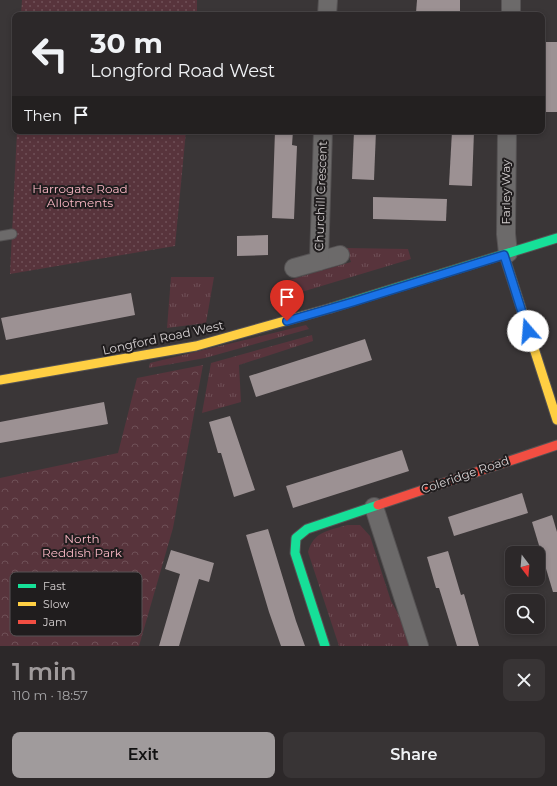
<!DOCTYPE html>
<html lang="en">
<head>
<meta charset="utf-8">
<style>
  :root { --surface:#2c2829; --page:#383435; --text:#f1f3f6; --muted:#a6a6a8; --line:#484446; --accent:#a09b9c }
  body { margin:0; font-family:Montserrat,sans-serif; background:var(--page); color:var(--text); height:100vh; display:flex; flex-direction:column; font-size:15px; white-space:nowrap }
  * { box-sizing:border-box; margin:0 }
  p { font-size:13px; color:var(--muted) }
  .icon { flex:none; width:22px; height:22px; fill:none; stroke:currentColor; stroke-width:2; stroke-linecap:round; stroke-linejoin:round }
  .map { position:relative; height:646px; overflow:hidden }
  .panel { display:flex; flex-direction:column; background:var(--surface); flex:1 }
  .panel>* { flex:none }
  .hud { position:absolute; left:12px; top:12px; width:533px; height:122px; border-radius:8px; box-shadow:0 2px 6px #0003,0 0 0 1px var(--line); background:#2c2829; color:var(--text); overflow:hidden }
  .needle { width:26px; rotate:164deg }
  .buttons { position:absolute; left:505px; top:546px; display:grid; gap:8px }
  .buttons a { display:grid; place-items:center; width:40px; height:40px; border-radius:8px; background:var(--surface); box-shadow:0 2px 6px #0003,0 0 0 1px var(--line); font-size:20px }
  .pin { position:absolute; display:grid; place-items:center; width:34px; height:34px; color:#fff; margin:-41px -17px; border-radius:50% 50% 50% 0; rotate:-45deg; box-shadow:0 0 4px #0007 }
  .pin .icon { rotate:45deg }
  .me { position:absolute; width:44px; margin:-22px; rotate:342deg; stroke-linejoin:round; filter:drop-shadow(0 0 3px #0008) }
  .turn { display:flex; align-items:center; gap:14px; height:84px; padding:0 12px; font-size:18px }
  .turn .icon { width:52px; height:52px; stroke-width:2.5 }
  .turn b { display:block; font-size:28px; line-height:34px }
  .then { display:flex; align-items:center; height:38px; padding:0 12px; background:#0003; gap:8px; font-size:15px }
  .round { display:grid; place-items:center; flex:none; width:42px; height:42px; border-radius:8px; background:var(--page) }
  .head { display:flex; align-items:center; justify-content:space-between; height:68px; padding:0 12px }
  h1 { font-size:24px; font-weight:600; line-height:30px; color:var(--accent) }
  .action { display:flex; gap:8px; margin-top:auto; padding:8px 12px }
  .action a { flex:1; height:46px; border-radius:8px; background:var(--accent); color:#111; font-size:16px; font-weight:600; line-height:46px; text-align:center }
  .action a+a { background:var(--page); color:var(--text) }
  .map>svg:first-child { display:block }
  .grass { fill:url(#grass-tufts) }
  .park { fill:url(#park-crowns) }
  .garden { fill:url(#garden-dots) }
  .building { fill:#9c9193 }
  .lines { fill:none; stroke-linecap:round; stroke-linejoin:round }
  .lane-casing { stroke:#555253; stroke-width:11 }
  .street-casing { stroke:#555253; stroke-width:20 }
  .fast-casing { stroke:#555253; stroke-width:11 }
  .slow-casing { stroke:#555253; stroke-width:11 }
  .jam-casing { stroke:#555253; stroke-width:11 }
  .lane { stroke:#6c6a6a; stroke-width:9 }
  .street { stroke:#6c6a6a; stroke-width:18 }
  .fast { stroke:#16e098; stroke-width:9 }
  .slow { stroke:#ffcf43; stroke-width:9 }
  .jam { stroke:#f24e42; stroke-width:9 }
  .route-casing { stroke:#114b97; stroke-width:10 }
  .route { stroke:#1a73e8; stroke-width:7 }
  .labels { text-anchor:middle; stroke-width:4; stroke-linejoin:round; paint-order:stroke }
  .park-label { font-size:12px; fill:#fcb9c6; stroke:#201d1e }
  .street-label { font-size:12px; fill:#d7d2d3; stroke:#201d1e }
  .key { fill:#201d1e; stroke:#575354; stroke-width:1 }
  .key-label { font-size:11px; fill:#d7d2d3 }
</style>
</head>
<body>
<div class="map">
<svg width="557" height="646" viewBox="0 0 557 646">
  <defs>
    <pattern id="grass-tufts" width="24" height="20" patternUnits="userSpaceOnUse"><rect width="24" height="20" fill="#58343c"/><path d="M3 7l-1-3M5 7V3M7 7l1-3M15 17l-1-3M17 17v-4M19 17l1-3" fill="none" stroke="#6f5057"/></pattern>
    <pattern id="park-crowns" width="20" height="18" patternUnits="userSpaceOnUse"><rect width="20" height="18" fill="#58343c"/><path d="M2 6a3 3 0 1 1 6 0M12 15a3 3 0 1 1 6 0" fill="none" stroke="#6f5057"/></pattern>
    <pattern id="garden-dots" width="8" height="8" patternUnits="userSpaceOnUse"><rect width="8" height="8" fill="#58343c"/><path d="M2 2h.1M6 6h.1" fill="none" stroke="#6f5057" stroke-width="1.8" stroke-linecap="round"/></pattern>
  </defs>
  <rect width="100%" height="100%" fill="#3a3637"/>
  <g class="grass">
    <polygon points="346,248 408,249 411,259 285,297 282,287 286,281 351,262"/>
    <polygon points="171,277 214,277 206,323 167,328"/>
    <polygon points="306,325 309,329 205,358 149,368 150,363"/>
    <polygon points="312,335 313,341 239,365 241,402 202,413 211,363"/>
    <path d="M347 525H360L370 536 391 601 405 626 412 646H339L308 552C314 531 328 531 347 525Z"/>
  </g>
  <polygon class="park" points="203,365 173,528 139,646 0,646 0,478 118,453 137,378"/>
  <g class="garden">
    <polygon points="22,0 197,0 197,15 21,15"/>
    <polygon points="17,131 186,131 175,246 10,274"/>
  </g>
  <g class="building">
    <polygon points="417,0 460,0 460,14 416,13"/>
    <polygon points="545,42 557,42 557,112 542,112"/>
    <polygon points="275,131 293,131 292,145 297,146 294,219 272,218"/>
    <polygon points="354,131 376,131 374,180 352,179"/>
    <polygon points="452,131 474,131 472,186 449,185"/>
    <polygon points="373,197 447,199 446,221 373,219"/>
    <polygon points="268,235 268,255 237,256 237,236"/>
    <polygon points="131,293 135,315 6,340 1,318"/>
    <polygon points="365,339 372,360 256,397 249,376"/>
    <polygon points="104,402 108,424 0,443 0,422"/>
    <polygon points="230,416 255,490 234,497 221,453 218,453 209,422"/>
    <polygon points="402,450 409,471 293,508 286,486"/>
    <polygon points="522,493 528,513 454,536 448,517"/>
    <polygon points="552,515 557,532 557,592 553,592 532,522"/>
    <polygon points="268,529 296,621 305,646 281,646 269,612 246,535"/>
    <polygon points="171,550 214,563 209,582 199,579 179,646 159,646 180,574 165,569"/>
    <polygon points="448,551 461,595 464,594 479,646 457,646 439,588 436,588 427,557"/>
  </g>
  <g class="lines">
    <defs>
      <polyline id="lane" points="0,236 12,234"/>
      <g id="street">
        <polyline points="327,15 328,0"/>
        <polyline points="511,15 511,0"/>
        <polyline points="507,131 506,234 508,253"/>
        <polyline points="319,261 340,255"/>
        <polyline points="294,268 319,261 323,131"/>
        <polyline points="374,507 419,646"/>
      </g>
      <g id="fast">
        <polyline points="331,308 557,238"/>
        <polyline points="325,646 295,553 296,538 307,529 378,505"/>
      </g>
      <g id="slow">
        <polyline points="504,255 557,420"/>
        <polyline points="0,380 196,346 331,308"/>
      </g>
      <polyline id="jam" points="378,505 557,445"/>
    </defs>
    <use href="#lane" class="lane-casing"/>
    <use href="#street" class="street-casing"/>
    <use href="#fast" class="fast-casing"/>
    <use href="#slow" class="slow-casing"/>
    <use href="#jam" class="jam-casing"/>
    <use href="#lane" class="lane"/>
    <use href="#street" class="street"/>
    <use href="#fast" class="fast"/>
    <use href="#slow" class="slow"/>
    <use href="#jam" class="jam"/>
  </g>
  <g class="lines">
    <defs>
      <polyline id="route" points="287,321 353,302 504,255 528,331"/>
    </defs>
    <use href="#route" class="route-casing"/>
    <use href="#route" class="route"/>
  </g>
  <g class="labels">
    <g class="park-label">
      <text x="80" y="193">Harrogate Road<tspan x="80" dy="14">Allotments</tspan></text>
      <text x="82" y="543">North<tspan x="82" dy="14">Reddish Park</tspan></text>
    </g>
    <g class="street-label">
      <text transform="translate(506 192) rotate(-90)" y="4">Farley Way</text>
      <text transform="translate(321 196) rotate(-88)" y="4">Churchill Crescent</text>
      <text transform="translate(163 338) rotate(-12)" y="4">Longford Road West</text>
      <text transform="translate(465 475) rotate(-19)" y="4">Coleridge Road</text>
    </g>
  </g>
  <rect x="10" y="572" width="132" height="64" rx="6" class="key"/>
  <rect x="18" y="584" width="18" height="4" fill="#16e098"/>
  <rect x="18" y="602" width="18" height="4" fill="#ffcf43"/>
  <rect x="18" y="620" width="18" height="4" fill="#f24e42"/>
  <g class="key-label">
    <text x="43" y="590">Fast</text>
    <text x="43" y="608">Slow</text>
    <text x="43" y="626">Jam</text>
  </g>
</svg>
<div class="buttons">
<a><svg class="needle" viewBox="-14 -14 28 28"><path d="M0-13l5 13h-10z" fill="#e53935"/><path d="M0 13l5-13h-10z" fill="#a6a6a8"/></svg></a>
<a><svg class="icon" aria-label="search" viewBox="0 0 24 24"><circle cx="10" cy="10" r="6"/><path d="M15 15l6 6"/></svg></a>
</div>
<div class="pin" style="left:287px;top:321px;background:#d93025"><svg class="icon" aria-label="arrive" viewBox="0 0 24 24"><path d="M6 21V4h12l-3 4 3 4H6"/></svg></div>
<svg class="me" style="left:528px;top:331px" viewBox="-20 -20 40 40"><circle r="19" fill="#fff"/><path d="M0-13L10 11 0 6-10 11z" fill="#1a73e8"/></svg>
<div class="hud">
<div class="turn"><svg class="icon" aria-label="left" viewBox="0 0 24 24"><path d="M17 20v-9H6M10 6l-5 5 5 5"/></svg><div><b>30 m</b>Longford Road West</div></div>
<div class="then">Then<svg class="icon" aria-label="arrive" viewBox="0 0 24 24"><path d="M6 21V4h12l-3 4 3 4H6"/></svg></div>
</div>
</div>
<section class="panel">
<div class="head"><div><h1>1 min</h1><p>110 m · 18:57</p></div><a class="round"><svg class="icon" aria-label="close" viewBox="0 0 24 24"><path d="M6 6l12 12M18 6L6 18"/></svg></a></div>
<div class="action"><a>Exit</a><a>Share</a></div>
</section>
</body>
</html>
